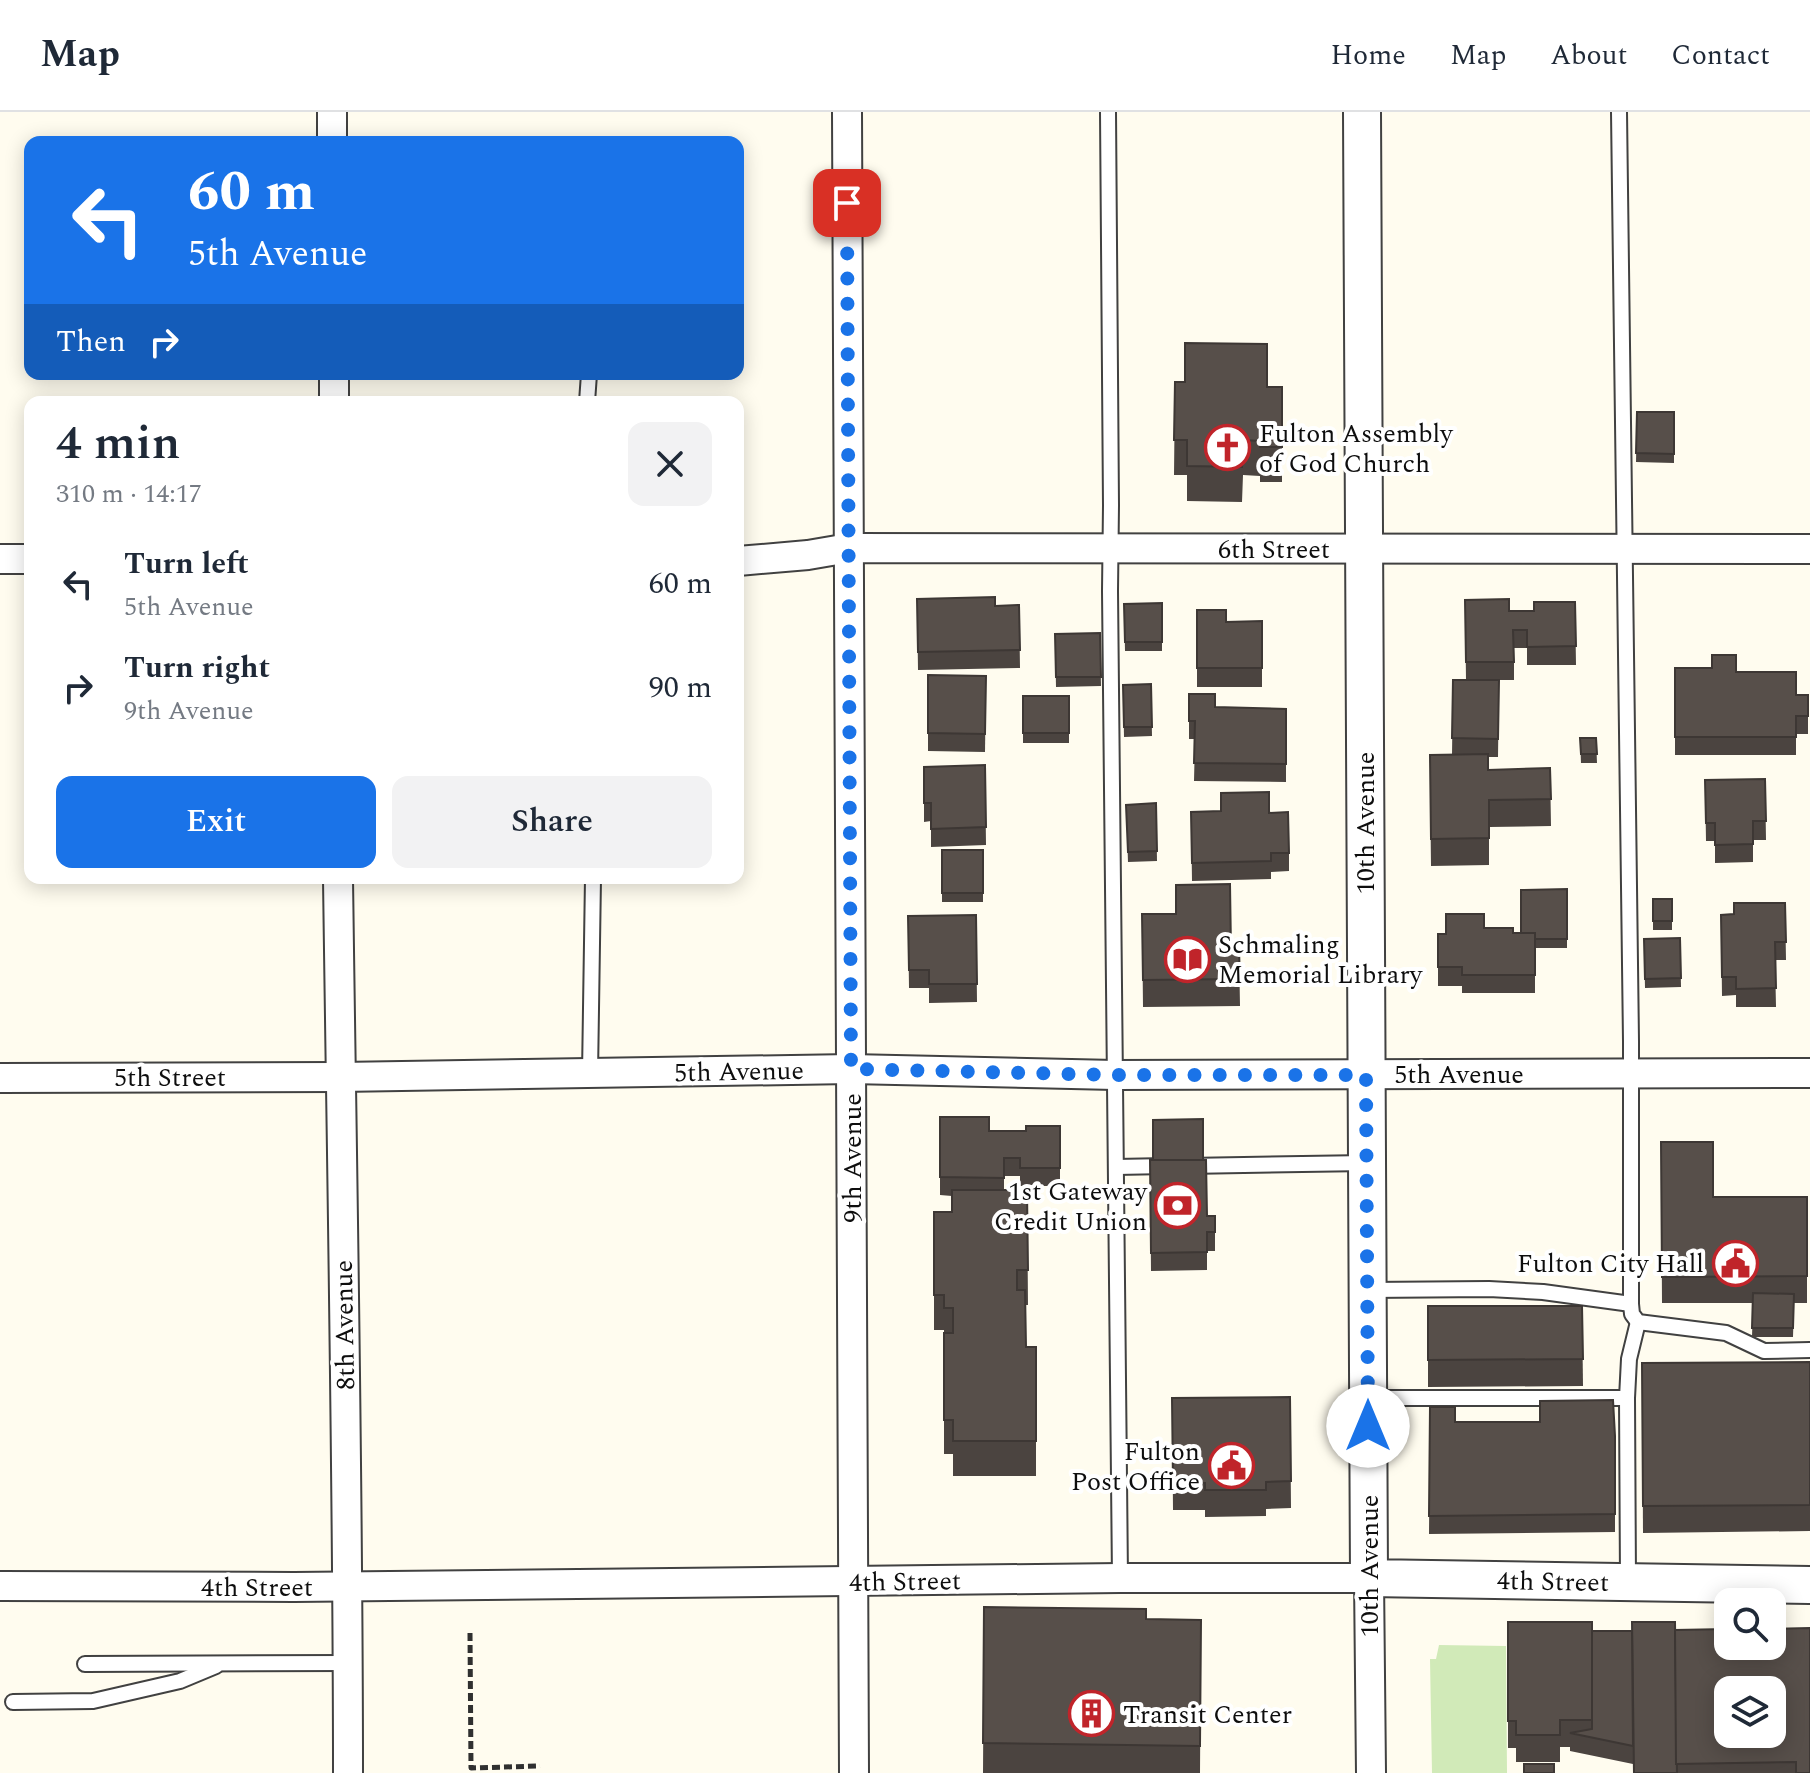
<!DOCTYPE html>
<html lang="en">
<head>
<meta charset="utf-8">
<style>
  :root { --surface:#fff; --page:#f2f2f3; --text:#1f2937; --muted:#747a83; --line:#e0e1e3; --accent:#1a73e8 }
  body { margin:0; font-family:Spectral,serif; background:var(--page); color:var(--text); height:100vh; display:flex; flex-direction:column; font-size:30px; white-space:nowrap }
  * { box-sizing:border-box; margin:0 }
  p { font-size:26px; color:var(--muted) }
  .icon { flex:none; width:44px; height:44px; fill:none; stroke:currentColor; stroke-width:2; stroke-linecap:round; stroke-linejoin:round }
  .map { position:relative; flex:1; overflow:hidden }
  .side { position:absolute; left:24px; top:284px; width:720px; height:488px; display:flex; flex-direction:column; background:var(--surface); border-radius:16px; box-shadow:0 4px 20px #0003 }
  .side>* { flex:none }
  .hud { position:absolute; left:24px; top:24px; width:720px; height:244px; border-radius:16px; box-shadow:0 4px 20px #0003; background:#1a73e8; color:#fff; overflow:hidden }
  .fabs { position:absolute; left:1714px; top:1476px; display:grid; gap:16px }
  .fabs a { display:grid; place-items:center; width:72px; height:72px; border-radius:16px; background:var(--surface); box-shadow:0 4px 20px #0003; font-size:40px }
  .pin { position:absolute; display:grid; place-items:center; width:68px; height:68px; color:#fff; margin:-34px; border-radius:16px; box-shadow:0 4px 12px #0006 }
  .me { position:absolute; width:88px; margin:-44px; rotate:0deg; stroke-linejoin:round; filter:drop-shadow(0 0 6px #0008) }
  .turn { display:flex; align-items:center; gap:28px; height:168px; padding:0 32px; font-size:36px }
  .turn .icon { width:104px; height:104px; stroke-width:2.5 }
  .turn b { display:block; font-size:56px; line-height:68px }
  .then { display:flex; align-items:center; height:76px; padding:0 32px; background:#0003; gap:16px; font-size:30px }
  .round { display:grid; place-items:center; flex:none; width:84px; height:84px; border-radius:16px; background:var(--page) }
  .overview { display:flex; align-items:center; justify-content:space-between; height:136px; padding:0 32px }
  h1 { font-size:48px; font-weight:600; line-height:60px }
  .button { display:flex; gap:16px; margin-top:auto; padding:16px 32px }
  .button a { flex:1; height:92px; border-radius:16px; background:var(--accent); color:#fff; font-size:32px; font-weight:600; line-height:92px; text-align:center }
  .button a+a { background:var(--page); color:var(--text) }
  ul { padding:0; list-style:none }
  li { display:flex; align-items:center; gap:24px; height:104px; padding:0 32px }
  li div { flex:1 }
  li b { display:block; font-size:30px }
  li em { font-style:normal }
  header { display:flex; align-items:center; gap:48px; box-sizing:border-box; height:112px; padding:0 40px; background:var(--surface); border-bottom:2px solid var(--line) }
  header strong { font-size:38px }
  nav { display:flex; gap:44px; margin-inline-start:auto; font-size:28px }
  .map>svg:first-child { display:block }
  .grass { fill:#d1eab8 }
  .lines { fill:none; stroke-linecap:round; stroke-linejoin:round }
  .service-casing { stroke:#414141; stroke-width:18 }
  .minor-casing { stroke:#414141; stroke-width:32 }
  .tertiary-casing { stroke:#414141; stroke-width:40 }
  .path { stroke:#303030; stroke-width:5; stroke-dasharray:8 4; stroke-linecap:butt }
  .service { stroke:#fff; stroke-width:14 }
  .minor { stroke:#fff; stroke-width:28 }
  .tertiary { stroke:#fff; stroke-width:36 }
  .wall { fill:#4b4440 }
  .building { fill:#574f4a; stroke:#3d3734; stroke-width:2; fill-rule:evenodd }
  .route { stroke:#1a73e8; stroke-width:14; stroke-dasharray:0 25.2 }
  .labels { text-anchor:middle; stroke-width:8; stroke-linejoin:round; paint-order:stroke }
  .poi-label { font-size:26px; fill:#0e0e0e; stroke:#fff; text-anchor:start }
  .street-label { font-size:26px; fill:#0e0e0e; stroke:#fff }
</style>
</head>
<body>
<header>
<strong>Map</strong>
<nav><a>Home</a><a>Map</a><a>About</a><a>Contact</a></nav>
</header>
<div class="map">
<svg width="1810" height="1661" viewBox="0 0 1810 1661">
  <rect width="100%" height="100%" fill="#fffcef"/>
  <polygon class="grass" points="1439,1533 1506,1534 1507,1661 1432,1661 1430,1547 1436,1547"/>
  <g class="lines">
    <defs>
      <g id="service">
        <polyline points="1108,0 1111,393 1110,479 1120,1466"/>
        <polyline points="1619,0 1631,929 1631,1192 1632,1202 1638,1210 1726,1221 1764,1239 1810,1238"/>
        <polyline points="587,290 589,262"/>
        <polyline points="590,962 593,766"/>
        <polyline points="1187,1054 1367,1051"/>
        <polyline points="1116,1055 1167,1054"/>
        <polyline points="1368,1178 1489,1177 1543,1180 1631,1192"/>
        <polyline points="1368,1286 1627,1286 1629,1247 1638,1210"/>
        <polyline points="1627,1286 1628,1470"/>
        <polyline points="85,1552 348,1551"/>
        <polyline points="13,1590 93,1589 180,1569 216,1554"/>
      </g>
      <g id="minor">
        <polyline points="332,0 332,30"/>
        <polyline points="847,0 854,1661"/>
        <polyline points="334,262 334,290"/>
        <polyline points="0,447 30,447"/>
        <polyline points="738,449 808,443 849,436 1810,437"/>
        <path d="M338 766C342 1064 348 1363 348 1661"/>
        <polyline points="0,966 340,965 851,957 1115,963 1810,961"/>
        <polyline points="0,1474 294,1475 1120,1466 1369,1466 1371,1661"/>
      </g>
      <polyline id="tertiary" points="1362,0 1369,1466 1810,1473"/>
    </defs>
    <use href="#service" class="service-casing"/>
    <use href="#minor" class="minor-casing"/>
    <use href="#tertiary" class="tertiary-casing"/>
    <polyline class="path" points="470,1521 471,1656 540,1654"/>
    <use href="#service" class="service"/>
    <use href="#minor" class="minor"/>
    <use href="#tertiary" class="tertiary"/>
  </g>
  <g class="wall">
    <polygon points="1175,270 1282,275 1282,370 1260,370 1260,364 1243,363 1242,390 1187,389 1187,363 1174,363"/>
    <polygon points="1637,300 1674,300 1674,351 1636,350"/>
    <polygon points="917,487 995,494 1019,493 1020,556 918,558"/>
    <polygon points="1465,488 1509,499 1534,499 1575,490 1576,553 1527,553 1527,536 1514,536 1514,568 1499,568 1498,645 1488,645 1488,658 1550,656 1551,714 1489,715 1489,753 1431,754 1430,670 1452,643 1453,568 1466,568"/>
    <polygon points="1162,491 1162,539 1125,539 1124,492"/>
    <polygon points="1197,498 1226,510 1262,509 1262,575 1197,575"/>
    <polygon points="1100,521 1101,574 1056,575 1055,522"/>
    <polygon points="1675,556 1712,556 1736,560 1796,583 1808,583 1808,622 1796,622 1796,643 1675,643"/>
    <polygon points="928,563 986,564 985,640 928,639"/>
    <polygon points="1151,572 1152,624 1124,625 1123,573"/>
    <polygon points="1189,582 1215,595 1286,597 1286,670 1194,669 1195,627 1189,627"/>
    <rect x="1023" y="584" width="46" height="47"/>
    <polygon points="1580,626 1596,626 1597,651 1581,651"/>
    <polygon points="985,653 986,733 931,735 931,709 924,710 924,655"/>
    <polygon points="1765,667 1766,728 1753,728 1753,750 1715,751 1715,729 1706,729 1705,668"/>
    <polygon points="1156,691 1157,749 1128,750 1126,693"/>
    <polygon points="1191,700 1269,701 1289,741 1289,759 1271,760 1271,767 1192,769"/>
    <rect x="942" y="738" width="41" height="52"/>
    <polygon points="1567,777 1567,836 1535,836 1535,881 1462,881 1462,874 1438,874 1438,822 1446,822 1484,816 1513,821 1521,821"/>
    <rect x="1653" y="787" width="19" height="31"/>
    <polygon points="1785,791 1786,848 1775,848 1776,895 1736,895 1736,883 1722,884 1721,803 1734,802"/>
    <polygon points="1142,802 1231,838 1239,838 1240,894 1143,895"/>
    <polygon points="976,803 977,890 929,891 929,876 909,876 908,804"/>
    <polygon points="1680,826 1681,875 1645,876 1644,827"/>
    <polygon points="940,1005 989,1019 1026,1019 1060,1014 1060,1074 1020,1074 1020,1064 1004,1064 1004,1078 1027,1078 1028,1193 1025,1193 1026,1235 1036,1235 1036,1364 953,1364 953,1342 944,1342 944,1218 934,1218 934,1100 952,1100 952,1084 940,1083"/>
    <polygon points="1661,1030 1713,1085 1807,1085 1807,1191 1794,1191 1793,1225 1752,1225 1753,1191 1662,1191"/>
    <polygon points="1150,1048 1203,1048 1207,1104 1215,1120 1215,1139 1207,1139 1207,1158 1151,1159"/>
    <polygon points="1428,1194 1582,1194 1583,1274 1428,1275"/>
    <polygon points="1810,1250 1810,1419 1643,1421 1642,1251"/>
    <polygon points="1290,1285 1291,1396 1266,1397 1266,1404 1205,1405 1205,1398 1173,1398 1172,1286"/>
    <polygon points="1430,1295 1455,1310 1615,1324 1615,1420 1429,1422"/>
    <polygon points="984,1495 1146,1507 1201,1508 1200,1661 983,1661"/>
    <polygon points="1508,1510 1592,1519 1675,1518 1810,1661 1633,1661 1633,1652 1570,1639 1570,1635 1560,1635 1560,1650 1516,1650 1516,1636 1508,1636"/>
  </g>
  <g class="building">
    <polygon points="1185,231 1267,232 1267,275 1282,275 1282,335 1260,335 1260,329 1243,328 1242,355 1187,354 1187,328 1174,328 1175,270 1185,270"/>
    <polygon points="1637,300 1674,300 1674,342 1636,341"/>
    <polygon points="995,485 995,494 1019,493 1020,538 918,540 917,487"/>
    <polygon points="1509,487 1509,499 1534,499 1534,490 1575,490 1576,534 1527,535 1527,518 1513,518 1514,550 1466,550 1465,488"/>
    <polygon points="1162,491 1162,530 1125,530 1124,492"/>
    <polygon points="1197,498 1226,498 1226,510 1262,509 1262,556 1197,556"/>
    <polygon points="1100,521 1101,565 1056,565 1055,522"/>
    <polygon points="1712,543 1736,543 1736,560 1796,560 1796,583 1808,583 1808,604 1796,604 1796,625 1675,625 1675,556 1712,556"/>
    <polygon points="928,563 986,564 985,622 928,621"/>
    <polygon points="1453,568 1499,568 1498,627 1452,626"/>
    <polygon points="1151,572 1152,615 1124,615 1123,573"/>
    <polygon points="1189,582 1215,582 1215,595 1286,597 1286,652 1194,651 1195,609 1189,609"/>
    <rect x="1023" y="584" width="46" height="37"/>
    <polygon points="1580,626 1596,626 1597,642 1581,642"/>
    <polygon points="1488,642 1488,658 1550,656 1551,687 1489,688 1489,726 1431,727 1430,643"/>
    <polygon points="985,653 986,715 931,717 931,691 924,691 924,655"/>
    <polygon points="1765,667 1766,709 1753,709 1753,732 1715,733 1715,711 1706,711 1705,668"/>
    <polygon points="1269,680 1269,701 1288,700 1289,741 1271,741 1271,749 1192,751 1191,700 1221,699 1221,681"/>
    <polygon points="1156,691 1157,739 1128,740 1126,693"/>
    <rect x="942" y="738" width="41" height="43"/>
    <polygon points="1230,772 1231,838 1239,838 1240,867 1143,868 1142,802 1176,802 1176,773"/>
    <polygon points="1567,777 1567,827 1535,827 1535,821 1521,821 1521,778"/>
    <rect x="1653" y="787" width="19" height="22"/>
    <polygon points="1734,791 1785,791 1786,830 1775,830 1776,876 1736,877 1736,865 1722,865 1721,803 1734,802"/>
    <polygon points="1446,802 1484,802 1484,816 1513,816 1513,821 1535,821 1535,863 1462,863 1462,855 1438,855 1438,822 1446,822"/>
    <polygon points="976,803 977,872 929,872 929,858 909,858 908,804"/>
    <polygon points="1680,826 1681,866 1645,867 1644,827"/>
    <polygon points="940,1005 989,1005 989,1019 1026,1019 1026,1014 1060,1014 1060,1056 1020,1056 1020,1046 1004,1046 1004,1066 940,1065"/>
    <polygon points="1203,1007 1203,1048 1153,1048 1153,1008"/>
    <polygon points="1661,1030 1713,1030 1713,1085 1807,1085 1807,1164 1662,1165"/>
    <polygon points="1150,1048 1206,1048 1207,1104 1215,1104 1215,1120 1207,1120 1207,1140 1151,1141"/>
    <polygon points="952,1078 1027,1078 1028,1158 1017,1158 1017,1178 1025,1178 1026,1235 1036,1235 1036,1329 953,1329 953,1308 944,1308 944,1221 953,1221 953,1196 944,1196 944,1183 934,1183 934,1100 952,1100"/>
    <polygon points="1753,1181 1794,1182 1793,1216 1752,1216"/>
    <polygon points="1428,1194 1582,1194 1583,1247 1428,1248"/>
    <polygon points="1810,1250 1810,1393 1643,1394 1642,1251"/>
    <polygon points="1290,1285 1291,1369 1266,1370 1266,1378 1205,1378 1205,1371 1173,1371 1172,1286"/>
    <polygon points="1613,1288 1615,1324 1615,1402 1429,1404 1430,1295 1455,1295 1455,1310 1540,1310 1540,1289"/>
    <polygon points="984,1495 1146,1497 1146,1507 1201,1508 1200,1634 983,1631"/>
    <polygon points="1508,1510 1592,1510 1592,1608 1560,1608 1560,1623 1516,1623 1516,1609 1508,1609"/>
    <polygon points="1632,1510 1675,1510 1677,1661 1634,1661"/>
    <path d="M1810 1516V1661H1796V1650L1676 1652 1675 1518 1728 1517V1534H1772V1517ZM1728 1578H1772V1622H1728Z"/>
    <polygon points="1592,1519 1632,1519 1633,1634 1570,1621 1592,1617"/>
    <rect x="1524" y="1652" width="30" height="9"/>
  </g>
  <g class="lines">
    <polyline class="route" points="847,91 851,957 1115,963 1366,963 1368,1314"/>
  </g>
  <defs>
    <symbol id="church-ring" viewBox="-11 -11 22 22"><circle r="9.5" fill="#fff" stroke="#c0242a" stroke-width="1.5"/><path d="M-1.2-6h2.4v3.5h3.3v2.4h-3.3V6h-2.4V-.1h-3.3v-2.4h3.3Z" fill="#c0242a"/></symbol>
    <symbol id="library-ring" viewBox="-11 -11 22 22"><circle r="9.5" fill="#fff" stroke="#c0242a" stroke-width="1.5"/><path d="M-6-4Q-3-5.5-.7-3.5V5Q-3 3-6 4ZM6-4Q3-5.5 .7-3.5V5Q3 3 6 4Z" fill="#c0242a"/></symbol>
    <symbol id="bank-ring" viewBox="-11 -11 22 22"><circle r="9.5" fill="#fff" stroke="#c0242a" stroke-width="1.5"/><path d="M-6-4H6V4H-6ZM0-2.3a2.3 2.3 0 1 0 0 4.6a2.3 2.3 0 1 0 0-4.6Z" fill="#c0242a"/></symbol>
    <symbol id="civic-ring" viewBox="-11 -11 22 22"><circle r="9.5" fill="#fff" stroke="#c0242a" stroke-width="1.5"/><path d="M-.6-6.5H3V-4.5H.6V-3L4-1V1h2V6H-6V1h2V-1L-.6-3ZM-1.2 2.5V6h2.4V2.5Z" fill="#c0242a"/></symbol>
    <symbol id="building-ring" viewBox="-11 -11 22 22"><circle r="9.5" fill="#fff" stroke="#c0242a" stroke-width="1.5"/><path d="M-4-6H4V6H1V3H-1V6H-4ZM-2.5-4.3h1.7v1.8h-1.7ZM.8-4.3h1.7v1.8H.8ZM-2.5-1h1.7V.8h-1.7ZM.8-1h1.7V.8H.8Z" fill="#c0242a"/></symbol>
  </defs>
  <g fill-rule="evenodd">
    <use href="#church-ring" x="1202" y="310" width="51" height="51"/>
    <use href="#library-ring" x="1162" y="822" width="51" height="51"/>
    <use href="#bank-ring" x="1152" y="1068" width="51" height="51"/>
    <use href="#civic-ring" x="1710" y="1126" width="51" height="51"/>
    <use href="#civic-ring" x="1206" y="1328" width="51" height="51"/>
    <use href="#building-ring" x="1066" y="1576" width="51" height="51"/>
  </g>
  <g class="labels">
    <g class="poi-label">
      <text x="1259" y="330">Fulton Assembly<tspan x="1259" dy="30">of God Church</tspan></text>
      <text x="1218" y="841">Schmaling<tspan x="1218" dy="30">Memorial Library</tspan></text>
      <text x="1147" y="1088" text-anchor="end">1st Gateway<tspan x="1147" dy="30">Credit Union</tspan></text>
      <text x="1704" y="1160" text-anchor="end">Fulton City Hall</text>
      <text x="1200" y="1348" text-anchor="end">Fulton<tspan x="1200" dy="30">Post Office</tspan></text>
      <text x="1123" y="1611">Transit Center</text>
    </g>
    <g class="street-label">
      <text x="1274" y="446">6th Street</text>
      <text transform="translate(1365 711) rotate(-90)" y="9">10th Avenue</text>
      <text transform="translate(739 959) rotate(-1)" y="9">5th Avenue</text>
      <text x="1459" y="971">5th Avenue</text>
      <text x="170" y="974">5th Street</text>
      <text transform="translate(852 1046) rotate(-90)" y="9">9th Avenue</text>
      <text transform="translate(344 1213) rotate(-91)" y="9">8th Avenue</text>
      <text transform="translate(1369 1454) rotate(-90)" y="9">10th Avenue</text>
      <text transform="translate(905 1469) rotate(-1)" y="9">4th Street</text>
      <text transform="translate(1553 1469) rotate(1)" y="9">4th Street</text>
      <text x="257" y="1484">4th Street</text>
    </g>
  </g>
</svg>
<div class="fabs">
<a><svg class="icon" aria-label="search" viewBox="0 0 24 24"><circle cx="10" cy="10" r="6"/><path d="M15 15l6 6"/></svg></a>
<a><svg class="icon" aria-label="layers" viewBox="0 0 24 24"><path d="M12 4l9 5-9 5-9-5zM3 14l9 5 9-5"/></svg></a>
</div>
<div class="pin" style="left:847px;top:91px;background:#d93025"><svg class="icon" aria-label="arrive" viewBox="0 0 24 24"><path d="M6 21V4h12l-3 4 3 4H6"/></svg></div>
<svg class="me" style="left:1368px;top:1314px" viewBox="-20 -20 40 40"><circle r="19" fill="#fff"/><path d="M0-13L10 11 0 6-10 11z" fill="#1a73e8"/></svg>
<div class="hud">
<div class="turn"><svg class="icon" aria-label="left" viewBox="0 0 24 24"><path d="M17 20v-9H6M10 6l-5 5 5 5"/></svg><div><b>60 m</b>5th Avenue</div></div>
<div class="then">Then<svg class="icon" aria-label="right" viewBox="0 0 24 24"><path d="M7 20v-9h11M14 6l5 5-5 5"/></svg></div>
</div>
<section class="side">
<div class="overview"><div><h1>4 min</h1><p>310 m · 14:17</p></div><a class="round"><svg class="icon" aria-label="close" viewBox="0 0 24 24"><path d="M6 6l12 12M18 6L6 18"/></svg></a></div>
<ul>
<li><svg class="icon" aria-label="left" viewBox="0 0 24 24"><path d="M17 20v-9H6M10 6l-5 5 5 5"/></svg><div><b>Turn left</b><p>5th Avenue</p></div><em>60 m</em></li>
<li><svg class="icon" aria-label="right" viewBox="0 0 24 24"><path d="M7 20v-9h11M14 6l5 5-5 5"/></svg><div><b>Turn right</b><p>9th Avenue</p></div><em>90 m</em></li>
</ul>
<div class="button"><a>Exit</a><a>Share</a></div>
</section>
</div>
</body>
</html>
